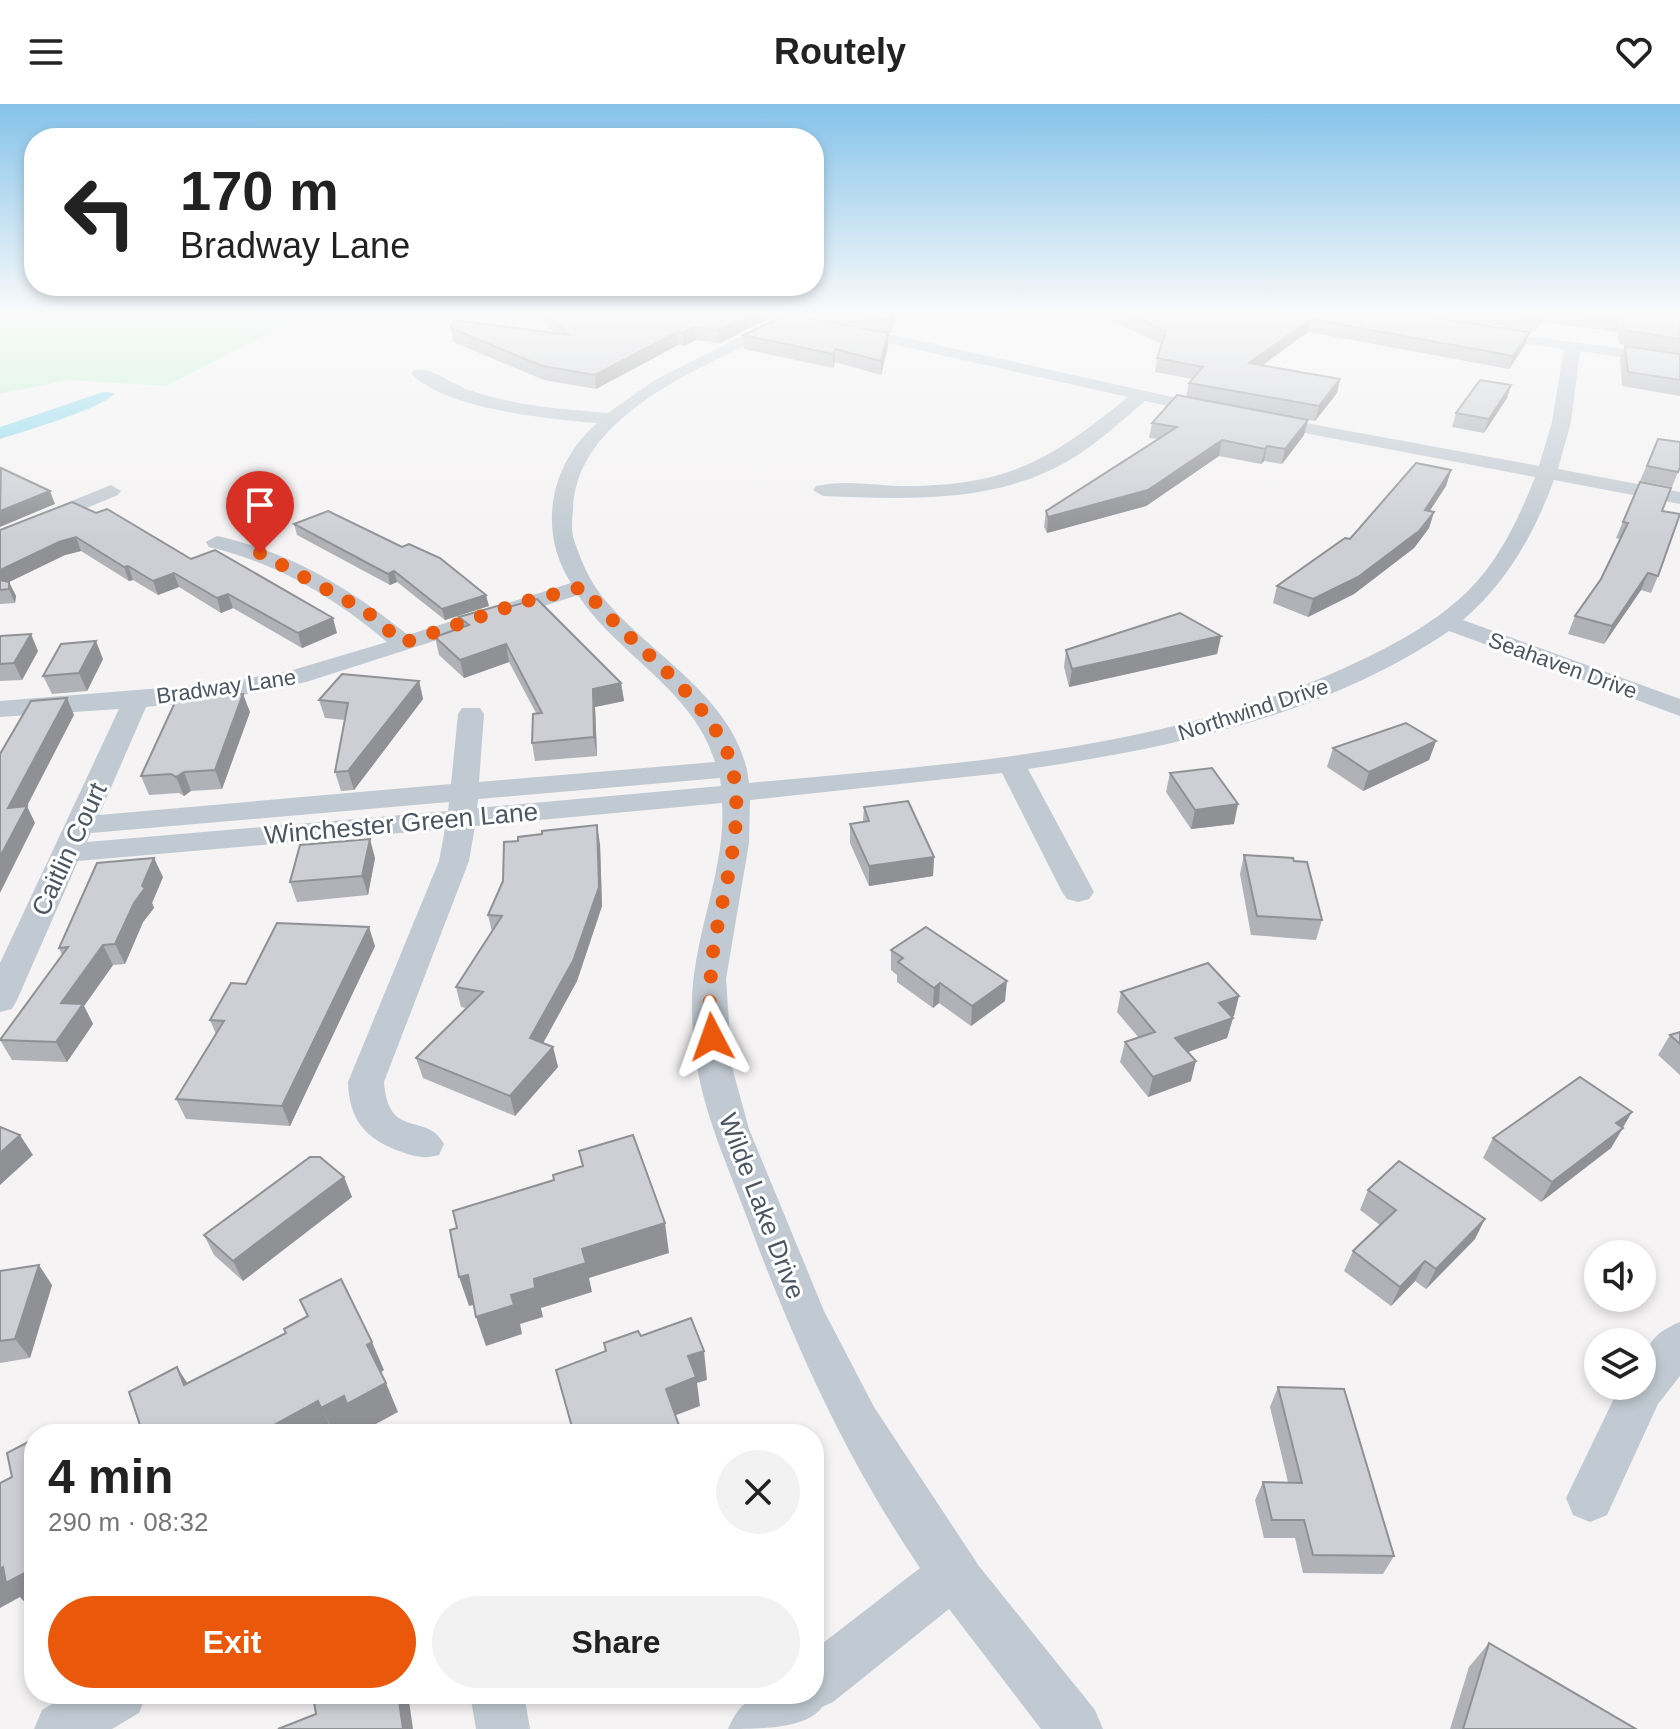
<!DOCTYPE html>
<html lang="en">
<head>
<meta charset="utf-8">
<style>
  :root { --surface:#fff; --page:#f2f2f2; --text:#222; --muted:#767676; --accent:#ea580c }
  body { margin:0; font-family:Helvetica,sans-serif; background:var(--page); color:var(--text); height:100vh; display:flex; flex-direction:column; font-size:30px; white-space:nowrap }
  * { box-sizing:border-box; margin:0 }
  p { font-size:26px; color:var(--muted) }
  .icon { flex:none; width:44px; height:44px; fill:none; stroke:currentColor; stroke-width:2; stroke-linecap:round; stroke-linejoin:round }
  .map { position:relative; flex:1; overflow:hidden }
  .sheet { position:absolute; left:24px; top:1320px; width:800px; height:280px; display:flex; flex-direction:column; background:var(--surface); border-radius:32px; box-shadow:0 4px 12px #0003 }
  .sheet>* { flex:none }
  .top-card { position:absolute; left:24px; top:24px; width:800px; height:168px; border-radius:32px; box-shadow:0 4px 12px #0003; background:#fff; color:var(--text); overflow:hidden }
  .buttons { position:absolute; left:1584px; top:1136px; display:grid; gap:16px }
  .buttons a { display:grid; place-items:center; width:72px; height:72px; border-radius:50%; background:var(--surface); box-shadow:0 4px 12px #0003; font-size:40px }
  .pin { position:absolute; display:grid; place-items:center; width:68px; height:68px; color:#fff; margin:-82px -34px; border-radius:50% 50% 50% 0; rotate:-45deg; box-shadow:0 0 8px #0007 }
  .pin .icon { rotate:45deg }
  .me { position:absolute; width:88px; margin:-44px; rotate:356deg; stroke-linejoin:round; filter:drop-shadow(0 0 6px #0008) }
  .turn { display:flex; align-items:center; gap:28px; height:168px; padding:0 24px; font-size:36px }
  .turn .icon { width:104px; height:104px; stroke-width:2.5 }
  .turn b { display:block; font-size:56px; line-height:68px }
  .round { display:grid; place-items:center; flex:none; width:84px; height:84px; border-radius:42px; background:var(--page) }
  .summary { display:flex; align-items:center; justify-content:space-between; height:136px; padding:0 24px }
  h1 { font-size:48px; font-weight:700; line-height:60px }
  .action { display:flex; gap:16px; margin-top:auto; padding:16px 24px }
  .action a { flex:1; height:92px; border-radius:48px; background:var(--accent); color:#fff; font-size:32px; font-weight:700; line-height:92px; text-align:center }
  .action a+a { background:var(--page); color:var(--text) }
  header { display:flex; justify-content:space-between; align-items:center; height:104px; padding:0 24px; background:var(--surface); font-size:36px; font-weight:700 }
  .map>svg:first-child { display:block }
  .green { fill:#c3f1d5 }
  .water { fill:#90daee }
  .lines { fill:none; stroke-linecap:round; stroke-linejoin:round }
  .minor { fill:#c1cad2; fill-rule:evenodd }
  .wall { fill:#b0b2b7 }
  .shaded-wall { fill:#909195 }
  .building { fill:#cdcfd5; stroke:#909195; stroke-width:2 }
  .route { stroke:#ea580c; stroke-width:14; stroke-dasharray:0 25.2 }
  .labels { text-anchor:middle; stroke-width:6; stroke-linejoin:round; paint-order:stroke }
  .far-street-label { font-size:22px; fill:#4a5661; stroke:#fff }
  .street-label { font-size:26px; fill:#4a5661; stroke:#fff }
</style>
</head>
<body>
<header><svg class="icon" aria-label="menu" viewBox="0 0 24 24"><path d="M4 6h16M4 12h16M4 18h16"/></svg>Routely<svg class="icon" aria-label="heart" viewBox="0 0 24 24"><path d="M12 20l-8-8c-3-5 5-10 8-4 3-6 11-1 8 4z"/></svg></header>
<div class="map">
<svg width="1680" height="1625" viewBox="0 0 1680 1625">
  <rect width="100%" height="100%" fill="#f5f3f3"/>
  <polygon class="green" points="0,208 311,208 166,282 68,276 0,290"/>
  <path class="water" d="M103 288 115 289C104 304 22 328 0 335V323Z"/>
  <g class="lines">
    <g class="minor">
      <path d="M789 208H809C793 223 764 232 744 242 678 274 575 321 573 406 572 417 571 426 574 436 581 456 588 474 601 491 648 551 740 595 749 679 948 660 1155 649 1340 566 1386 545 1432 522 1468 487 1500 455 1519 414 1535 373L1262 321 1256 320 1253 316 1256 312 1262 311 1539 362 1552 318 1564 245 1485 234 1479 232V226L1680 252V262L1580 247 1571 318 1558 365 1680 388V400L1554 376C1534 430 1507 478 1463 516L1680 595V612L1449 527C1325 611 1173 644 1028 665L1094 788 1089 795 1078 798 1067 795 1062 788 1002 669 750 696 749 739 726 875 732 963 749 1025 824 1207 874 1303 979 1462 1095 1606 1103 1625H1041L949 1505 833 1598 822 1603C808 1625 757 1625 728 1625 746 1581 773 1590 814 1590V1546L920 1464C844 1352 793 1237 746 1111 719 1039 693 987 692 908 690 837 727 766 722 699L475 722 469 757 384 978C388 1037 427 1007 444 1040L439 1051C424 1055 416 1053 402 1048 366 1036 349 1016 348 978L439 757 445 725 78 757 17 896 12 905 0 908V859L119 605 0 613V597L224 579 293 566 387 538C334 493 277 459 209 443L206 438 217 432C290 448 350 484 408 531L571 479C537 426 550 360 597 319 550 315 444 305 412 270L414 266C431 262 455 282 472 287 516 302 563 305 608 309L655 276ZM578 491C618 552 693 585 715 658L479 678 484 610 480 604H462L458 610 451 680 99 711 146 603 224 595 306 578ZM720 674 721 682 477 704 478 695ZM449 698 448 707 87 738 91 729Z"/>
      <path d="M844 220 1213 302 1222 307 1213 312 1145 297C1120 318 1096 341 1068 357 994 400 905 395 823 392L813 386 816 382C844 375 879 382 907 382 1010 381 1050 356 1128 293L838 228 836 225Z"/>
      <polygon points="111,381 121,387 118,391 0,440 0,426"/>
      <path d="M1680 1218V1272L1658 1300 1607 1411 1590 1418 1573 1411 1566 1394 1620 1282H1642C1642 1249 1647 1231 1680 1218Z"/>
      <polygon points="69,1590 147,1590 139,1609 112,1625 34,1625 42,1606"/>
      <polygon points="470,1590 524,1590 530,1625 476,1625"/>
    </g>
  </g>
  <g class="wall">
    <polygon points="534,208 771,208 769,214 720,239 696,236 684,242 678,241 596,285 544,276 453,238 451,224 555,229"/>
    <polygon points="810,208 896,208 891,229 810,211"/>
    <polygon points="1090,208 1395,208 1525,241 1509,265 1308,228 1262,262 1340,275 1337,289 1315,317 1201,296 1304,331 1282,360 1264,357 1261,360 1219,352 1146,402 1047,429 1044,423 1046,407 1158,335 1149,334 1152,319 1186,293 1189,279 1192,275 1155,268 1157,254 1162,240"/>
    <polygon points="1408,208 1680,208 1680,249 1619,240 1617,228 1541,218 1535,227"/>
    <polygon points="888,229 888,242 881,271 835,258 833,264 744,245 743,231"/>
    <polygon points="1625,242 1680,250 1680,292 1622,282 1620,256"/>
    <polygon points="1511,281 1507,294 1484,329 1452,323 1456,309"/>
    <polygon points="1658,335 1680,363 1672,383 1640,377"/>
    <polygon points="1451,366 1446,382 1429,407 1434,408 1429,424 1414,444 1354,490 1308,513 1273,499 1277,482 1350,435"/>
    <polygon points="1640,378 1662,407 1658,472 1651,489 1641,486 1604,540 1568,530 1575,512 1601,475 1620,435 1616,434"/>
    <polygon points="72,398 191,455 337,529 302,544 233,504 221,509 179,483 158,491 133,476 129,477 81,447 65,451 9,478 16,492 15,499 0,500 0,426"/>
    <polygon points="294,420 489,502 445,516 397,478 390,481 297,431"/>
    <polygon points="459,513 621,579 624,597 595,603 597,652 535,657 532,639 536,609 509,558 464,574 439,551 435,533 462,524"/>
    <polygon points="0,532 38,547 22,576 0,577"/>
    <polygon points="1221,532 1217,550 1069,583 1064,563 1066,546"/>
    <polygon points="103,555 87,587 52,590 43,572"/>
    <polygon points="419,577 423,595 354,686 341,687 335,668 345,616 325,614 319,596"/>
    <polygon points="250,608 222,685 191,687 184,692 179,689 149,691 141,672"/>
    <polygon points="1436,637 1429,656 1363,687 1327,663 1333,644"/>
    <polygon points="1170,669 1234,720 1191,725 1166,688"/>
    <polygon points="864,703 934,753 933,772 869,782 850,739 850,720 863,717"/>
    <polygon points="600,740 602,802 577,877 543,939 553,943 558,963 515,1012 423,974 416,954 466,904 461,903 456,883 492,828 488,811 503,777"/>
    <polygon points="1244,751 1294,757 1322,816 1316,836 1251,831 1240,770"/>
    <polygon points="375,754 368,791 297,798 290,778"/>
    <polygon points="163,773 152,799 154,804 143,818 125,860 113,861 84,902 93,920 67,958 12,956 0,936 62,851 59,844"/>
    <polygon points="375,842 290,1022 186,1015 176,995 216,930 210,916 246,880"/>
    <polygon points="891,846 1005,897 971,922 939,899 933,904 897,878 897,871 891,866"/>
    <polygon points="1121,888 1234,912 1232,913 1233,914 1227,934 1188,948 1191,977 1148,993 1120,958 1125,938 1139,934 1117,908"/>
    <polygon points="1680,928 1680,971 1658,951 1670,931"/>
    <polygon points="1623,1024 1611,1044 1541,1098 1483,1054 1493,1034"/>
    <polygon points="344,1073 352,1093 243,1177 214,1151 204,1131"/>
    <polygon points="1368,1086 1475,1135 1426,1185 1415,1177 1391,1202 1344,1167 1353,1147 1380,1121 1360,1106"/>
    <polygon points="0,1167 52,1181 30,1254 0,1259"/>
    <polygon points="1278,1283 1394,1452 1383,1470 1303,1469 1295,1434 1264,1434 1255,1396 1263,1378 1288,1378 1270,1303"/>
    <polygon points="1489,1539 1636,1625 1450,1625 1469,1563"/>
  </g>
  <g class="shaded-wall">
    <polygon points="755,208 771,208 769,214 720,239 719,226"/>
    <polygon points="893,208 896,208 891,229 891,216"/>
    <polygon points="1543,208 1545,208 1541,218 1535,227 1539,214"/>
    <polygon points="1311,215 1308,228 1246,273 1249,259"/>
    <polygon points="695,223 696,236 684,242 683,229"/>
    <polygon points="677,228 678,241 596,285 595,271"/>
    <polygon points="1530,228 1525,241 1509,265 1513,252"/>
    <polygon points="888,229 888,242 881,271 881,257"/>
    <polygon points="835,245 835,258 833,264 833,250"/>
    <polygon points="1340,275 1337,289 1315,317 1319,302"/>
    <polygon points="1511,281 1507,294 1484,329 1489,315"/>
    <polygon points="1308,316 1304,331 1282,360 1285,345"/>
    <polygon points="1222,336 1219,352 1146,402 1047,429 1048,413"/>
    <polygon points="1267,342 1264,357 1261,360 1265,345"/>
    <polygon points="1451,366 1446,382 1420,422 1425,406"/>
    <polygon points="50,387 55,400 0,423 0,407"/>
    <polygon points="1434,408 1429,424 1414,444 1354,490 1308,513 1313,495"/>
    <polygon points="76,433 81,447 65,451 9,478 16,492 15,499 9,485 0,483 0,466 59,438"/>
    <polygon points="128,462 133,476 129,477 124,463"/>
    <polygon points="394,467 397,478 390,481 388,470"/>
    <polygon points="174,469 179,483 158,491 153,477"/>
    <polygon points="1648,469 1641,486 1604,540 1612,522"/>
    <polygon points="228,490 233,504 221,509 217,494"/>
    <polygon points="486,491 489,502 445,516 442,505"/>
    <polygon points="333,514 337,529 302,544 298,529"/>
    <polygon points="31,530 38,547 22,576 14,559"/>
    <polygon points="1221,532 1217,550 1069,583 1072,565"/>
    <polygon points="96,537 103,555 87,587 79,569"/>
    <polygon points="506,540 509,558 464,574 460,556"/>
    <polygon points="419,577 423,595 354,686 348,667"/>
    <polygon points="621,579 624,597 595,603 597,652 594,633 593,585"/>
    <polygon points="243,590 250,608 222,685 215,666"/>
    <polygon points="67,594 74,611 27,702 35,719 0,789 0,753 8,704"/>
    <polygon points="1436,637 1429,656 1363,687 1369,668"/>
    <polygon points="184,668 191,687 184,692 176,673"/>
    <polygon points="1238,700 1234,720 1191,725 1195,706"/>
    <polygon points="597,721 600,740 602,802 577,877 535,954 530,934"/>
    <polygon points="370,735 375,754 368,791 362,772"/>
    <polygon points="934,753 933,772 869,782 869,762"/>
    <polygon points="154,754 163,773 152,799 154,804 143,818 125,860 115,840"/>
    <polygon points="369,823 375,842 290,1022 282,1002"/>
    <polygon points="103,841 113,861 84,902 93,920 67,958 56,938 61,899"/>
    <polygon points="1007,877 1005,897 971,922 972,902"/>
    <polygon points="940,879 939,899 933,904 934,884"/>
    <polygon points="1239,892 1234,912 1213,919 1219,899"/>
    <polygon points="1233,914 1227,934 1171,954 1175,934"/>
    <polygon points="553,943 558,963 515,1012 510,992"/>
    <polygon points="1196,957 1191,977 1148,993 1153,973"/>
    <polygon points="1632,1008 1611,1044 1541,1098 1552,1078 1616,1019"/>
    <polygon points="20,1031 33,1051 0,1081 0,1049"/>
    <polygon points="344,1073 352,1093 243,1177 233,1157"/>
    <polygon points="1485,1115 1475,1135 1426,1185 1436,1165"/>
    <polygon points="665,1119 669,1149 589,1174 592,1188 541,1204 543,1213 520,1220 522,1230 486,1242 476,1213 582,1145"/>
    <polygon points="1425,1157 1415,1177 1391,1202 1400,1183"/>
    <polygon points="39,1161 52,1181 30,1254 15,1235"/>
    <polygon points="468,1171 477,1200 469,1202 459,1173"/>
    <polygon points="372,1238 384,1266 380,1269 367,1241"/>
    <polygon points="704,1247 707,1276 697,1279 700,1302 671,1313 666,1285 688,1252"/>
    <polygon points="177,1263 195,1291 184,1281"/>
    <polygon points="386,1279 398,1308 361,1328 357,1320 339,1330 335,1330 321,1304 344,1292"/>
    <polygon points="318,1297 332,1325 323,1330 267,1330 265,1326"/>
    <polygon points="3,1463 34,1464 34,1503 31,1505 20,1493 0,1504 0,1465"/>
    <polygon points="398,1590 408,1590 413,1625 403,1625"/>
  </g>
  <g class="building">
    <polygon points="545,208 755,208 719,226 695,223 683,229 677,228 595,271 542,262 451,224 453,216 569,231"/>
    <polygon points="854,208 893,208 891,216"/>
    <polygon points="1122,208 1395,208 1530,228 1513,252 1311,215 1249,259 1340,275 1319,302 1189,279 1203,263 1157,254 1166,227"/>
    <polygon points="1499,208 1543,208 1539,214"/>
    <polygon points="1571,208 1680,208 1680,235 1624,226 1622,215"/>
    <polygon points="789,210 888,229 881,257 835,245 833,250 743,231"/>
    <polygon points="1625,242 1680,250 1680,276 1628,268"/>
    <polygon points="1480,276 1511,281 1489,315 1456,309"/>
    <polygon points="1177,291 1308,316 1285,345 1267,342 1265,345 1222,336 1148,386 1048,413 1046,407 1177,323 1152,319"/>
    <polygon points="1658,335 1680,338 1680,363 1678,368 1647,362"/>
    <polygon points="1416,359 1451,366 1425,406 1434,408 1419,427 1358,473 1313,495 1277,482 1345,434 1350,435"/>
    <polygon points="1,364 50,387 0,407"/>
    <polygon points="1640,378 1671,384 1662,407 1680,410 1658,472 1648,469 1612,522 1575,512 1601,475 1628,419 1623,418"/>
    <polygon points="72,398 96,409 107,405 191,455 215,446 333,514 298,529 228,490 217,494 174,469 153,477 128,462 124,463 76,433 59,438 0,466 0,426"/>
    <polygon points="328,407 402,443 409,440 440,454 486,491 442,505 394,467 388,470 294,420"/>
    <polygon points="0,476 9,478 9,485 0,486"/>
    <polygon points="537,495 621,579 593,585 594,633 532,639 533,610 542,609 506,540 460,556 435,533 469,521 459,513 504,500 509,503"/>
    <polygon points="1180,509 1221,532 1072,565 1066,546"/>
    <polygon points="31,530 14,559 0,560 0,532"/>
    <polygon points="96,537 79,569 43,572 61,540"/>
    <polygon points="342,570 419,577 348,667 335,668 348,599 319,596"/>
    <polygon points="243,590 215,666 184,668 176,673 171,670 141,672 177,594"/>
    <polygon points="67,594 8,704 27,702 0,753 0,650 31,597"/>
    <polygon points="1406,619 1436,637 1369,668 1333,644"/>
    <polygon points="1212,664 1238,700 1195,706 1170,669"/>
    <polygon points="908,697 934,753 869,762 850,720 869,717 864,703"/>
    <polygon points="597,721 599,783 573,857 530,934 553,943 510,992 416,954 483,888 456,883 502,812 488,811 503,777 504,738 518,737 518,733 542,730 542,727"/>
    <polygon points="370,735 362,772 290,778 300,741"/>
    <polygon points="1244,751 1293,754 1294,757 1307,758 1322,816 1257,812"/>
    <polygon points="154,754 142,782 145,784 134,799 115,840 103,841 61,899 83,900 56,938 0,936 68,843 59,844 97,759"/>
    <polygon points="277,819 369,823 282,1002 176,995 224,917 210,916 231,879 246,880"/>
    <polygon points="926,823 1007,877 972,902 940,879 934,884 898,858 903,854 891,846"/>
    <polygon points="1208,859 1239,892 1219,899 1233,914 1175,934 1196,957 1153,973 1125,938 1155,928 1121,888"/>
    <polygon points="1680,928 1680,940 1670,931"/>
    <polygon points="1580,973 1632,1008 1616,1019 1623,1024 1552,1078 1493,1034"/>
    <polygon points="0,1023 20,1031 0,1049"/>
    <polygon points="633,1031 665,1119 582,1145 586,1159 534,1175 535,1184 511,1191 514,1201 476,1213 468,1171 459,1173 450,1126 457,1124 453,1107 554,1076 553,1071 583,1062 579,1047"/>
    <polygon points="310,1053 320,1053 344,1073 233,1157 204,1131"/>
    <polygon points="1399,1057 1485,1115 1436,1165 1425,1157 1400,1183 1353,1147 1396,1106 1368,1086"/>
    <polygon points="39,1161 15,1235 0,1237 0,1167"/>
    <polygon points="341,1175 372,1238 367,1241 386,1279 347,1300 344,1292 321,1304 318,1297 265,1326 267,1330 143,1330 129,1288 177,1263 184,1281 286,1229 284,1225 308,1212 300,1196"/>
    <polygon points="691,1214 704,1247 688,1252 696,1273 666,1285 682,1330 574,1330 556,1266 606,1247 604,1239 638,1227 641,1232"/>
    <polygon points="1278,1283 1344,1285 1394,1452 1313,1451 1304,1416 1272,1416 1263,1378 1302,1379"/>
    <polygon points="34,1335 34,1464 6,1479 3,1463 0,1465 0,1379 12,1373 7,1349"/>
    <polygon points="1489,1539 1636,1625 1463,1625"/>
    <polygon points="319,1590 398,1590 403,1625 278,1625 316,1610 313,1592"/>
  </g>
  <linearGradient id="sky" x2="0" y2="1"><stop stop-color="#85c3ea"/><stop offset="0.48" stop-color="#fafafa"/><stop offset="1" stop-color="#fafafa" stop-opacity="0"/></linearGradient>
  <rect width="1680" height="436" fill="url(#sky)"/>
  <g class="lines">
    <path class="route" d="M260 449 366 507 403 539 523 498 583 483C625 537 689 576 722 637 755 699 722 784 713 848 710 877 708 904 712 933"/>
  </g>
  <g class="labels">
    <g class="far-street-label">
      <text transform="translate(1563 561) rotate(20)" y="8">Seahaven Drive</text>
      <text transform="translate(226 582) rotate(-8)" y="8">Bradway Lane</text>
      <text transform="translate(1253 605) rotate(-18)" y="8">Northwind Drive</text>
    </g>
    <g class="street-label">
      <text transform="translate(401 719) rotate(-5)" y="9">Winchester Green Lane</text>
      <text transform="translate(69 745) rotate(-65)" y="9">Caitlin Court</text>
      <text transform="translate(762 1102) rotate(69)" y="9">Wilde Lake Drive</text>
    </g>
  </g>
</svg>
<div class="buttons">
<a><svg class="icon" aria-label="sound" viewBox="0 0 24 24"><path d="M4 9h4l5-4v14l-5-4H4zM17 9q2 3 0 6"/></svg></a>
<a><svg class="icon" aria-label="layers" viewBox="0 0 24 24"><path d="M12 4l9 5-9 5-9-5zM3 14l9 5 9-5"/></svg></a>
</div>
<div class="pin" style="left:260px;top:449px;background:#d93025"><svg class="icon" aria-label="arrive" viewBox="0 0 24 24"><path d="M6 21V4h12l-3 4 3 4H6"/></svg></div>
<svg class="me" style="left:712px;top:933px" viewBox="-20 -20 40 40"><path d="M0-17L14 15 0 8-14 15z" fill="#ea580c" stroke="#fff" stroke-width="4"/></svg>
<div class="top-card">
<div class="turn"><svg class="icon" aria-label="left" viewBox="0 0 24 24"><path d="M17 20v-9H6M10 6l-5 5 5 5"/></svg><div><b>170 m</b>Bradway Lane</div></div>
</div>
<section class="sheet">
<div class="summary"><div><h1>4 min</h1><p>290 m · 08:32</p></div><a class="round"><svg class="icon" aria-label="close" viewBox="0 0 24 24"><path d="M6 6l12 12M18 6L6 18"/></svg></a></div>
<div class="action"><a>Exit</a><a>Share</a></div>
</section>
</div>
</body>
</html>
